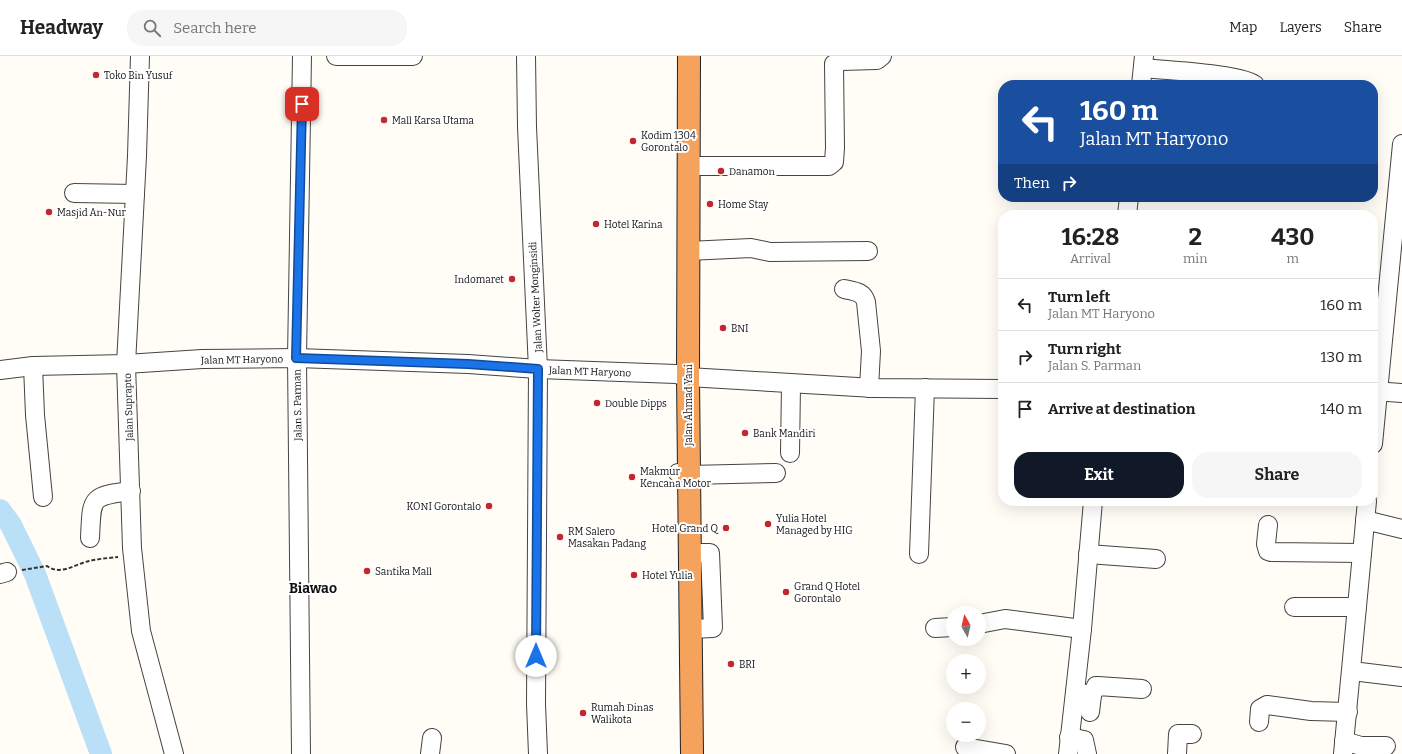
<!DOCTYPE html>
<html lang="en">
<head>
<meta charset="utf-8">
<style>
  :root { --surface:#fff; --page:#f6f6f6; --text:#222; --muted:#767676; --line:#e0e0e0; --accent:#111827 }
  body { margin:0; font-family:Bitter,serif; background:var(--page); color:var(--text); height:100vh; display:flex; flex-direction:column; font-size:15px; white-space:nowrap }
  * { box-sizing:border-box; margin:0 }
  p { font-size:13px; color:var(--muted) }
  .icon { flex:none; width:22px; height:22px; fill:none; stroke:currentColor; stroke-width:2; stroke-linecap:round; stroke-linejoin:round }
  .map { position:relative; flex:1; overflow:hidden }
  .panel { position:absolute; left:998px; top:154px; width:380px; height:296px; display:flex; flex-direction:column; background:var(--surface); border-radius:16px; box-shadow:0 4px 16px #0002 }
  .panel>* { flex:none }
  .top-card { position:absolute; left:998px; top:24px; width:380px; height:122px; border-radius:16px; box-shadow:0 4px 16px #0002; background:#1a4fa0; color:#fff; overflow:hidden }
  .needle { width:26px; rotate:352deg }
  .buttons { position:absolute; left:946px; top:550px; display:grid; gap:8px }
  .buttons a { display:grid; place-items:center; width:40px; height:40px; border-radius:50%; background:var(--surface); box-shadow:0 4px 16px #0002; font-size:20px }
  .pin { position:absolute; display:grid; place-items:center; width:34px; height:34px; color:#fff; margin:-17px; border-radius:8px; box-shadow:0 2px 6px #0006 }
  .me { position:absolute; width:44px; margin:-22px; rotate:0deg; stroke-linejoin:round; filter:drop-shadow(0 0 3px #0008) }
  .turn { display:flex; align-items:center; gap:14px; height:84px; padding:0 16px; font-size:18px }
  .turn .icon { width:52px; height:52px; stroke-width:2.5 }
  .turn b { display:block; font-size:28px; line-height:34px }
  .then { display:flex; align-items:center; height:38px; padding:0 16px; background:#0003; gap:8px; font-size:15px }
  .eta { display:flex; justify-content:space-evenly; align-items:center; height:68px; text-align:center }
  .eta b { font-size:24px; font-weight:700; line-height:28px }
  .button { display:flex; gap:8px; margin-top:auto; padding:8px 16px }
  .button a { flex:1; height:46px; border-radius:16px; background:var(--accent); color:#fff; font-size:16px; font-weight:700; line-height:46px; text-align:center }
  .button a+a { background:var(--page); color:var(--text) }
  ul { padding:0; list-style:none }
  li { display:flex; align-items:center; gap:12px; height:52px; padding:0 16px; border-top:1px solid var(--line) }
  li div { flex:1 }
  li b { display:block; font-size:15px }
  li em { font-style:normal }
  header { display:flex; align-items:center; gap:24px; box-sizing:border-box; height:56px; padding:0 20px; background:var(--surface); border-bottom:1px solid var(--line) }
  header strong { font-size:19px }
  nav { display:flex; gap:22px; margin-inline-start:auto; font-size:14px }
  .search { width:280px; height:36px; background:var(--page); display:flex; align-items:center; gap:10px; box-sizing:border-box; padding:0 14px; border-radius:16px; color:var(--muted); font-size:15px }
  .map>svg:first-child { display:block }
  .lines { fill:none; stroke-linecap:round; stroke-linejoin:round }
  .river { stroke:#b9e0f7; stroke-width:22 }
  .minor-casing { stroke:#444; stroke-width:20 }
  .highway-casing { stroke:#222; stroke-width:24 }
  .path { stroke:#333; stroke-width:2; stroke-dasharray:4 2; stroke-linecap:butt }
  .minor { stroke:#fff; stroke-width:18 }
  .highway { stroke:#f5a25d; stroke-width:22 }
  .route-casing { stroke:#114b97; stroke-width:10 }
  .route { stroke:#1a73e8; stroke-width:7 }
  .poi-dot { fill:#c4262e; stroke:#fff; stroke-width:1.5 }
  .labels { text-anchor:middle; stroke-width:4; stroke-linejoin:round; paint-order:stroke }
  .poi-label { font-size:10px; fill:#111; stroke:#fff; text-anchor:start }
  .street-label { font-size:10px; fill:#111; stroke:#fff }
  .district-label { font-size:14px; font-weight:bold; fill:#111; stroke:#fff }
</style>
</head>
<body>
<header>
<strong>Headway</strong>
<div class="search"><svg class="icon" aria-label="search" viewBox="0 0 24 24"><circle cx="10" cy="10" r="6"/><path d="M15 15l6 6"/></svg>Search here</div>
<nav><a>Map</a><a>Layers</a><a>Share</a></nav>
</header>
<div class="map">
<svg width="1402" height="698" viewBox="0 0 1402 698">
  <rect width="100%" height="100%" fill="#fffdf5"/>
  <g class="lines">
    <polyline class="river" points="0,454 11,469 35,518 101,698"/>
    <defs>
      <g id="minor">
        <polyline points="140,0 137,100 126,308 132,492 141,575 174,698"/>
        <polyline points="336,0 413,0"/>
        <polyline points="526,0 527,71 538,313 536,648 538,698"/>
        <path d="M1143 12C1161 14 1246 18 1255 29"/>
        <polyline points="1141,29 1144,0"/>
        <polyline points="689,110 829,110 834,106 835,92 834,8 840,5 877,4 882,0"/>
        <polyline points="74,137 135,138"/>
        <polyline points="1127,159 1129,141"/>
        <polyline points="688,195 751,192 770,196 868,195"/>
        <path d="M844 233C853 235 863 235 866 246L871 295 869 332"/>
        <polyline points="33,310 35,359 43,441"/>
        <polyline points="0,314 33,310 126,308 202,303 297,302 468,308 538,313 676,318 688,321 874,332 1003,333"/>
        <polyline points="1373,335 1402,337"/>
        <polyline points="1373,388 1402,88"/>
        <polyline points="790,397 791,329"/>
        <polyline points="678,417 689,419 776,417"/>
        <polyline points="1365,464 1402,473"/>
        <polyline points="1268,469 1266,488 1268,495 1271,496 1362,497"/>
        <path d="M90 482C92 442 89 440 131 435"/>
        <polyline points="689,497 710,497 713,572 691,573"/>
        <polyline points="919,498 925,332"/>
        <polyline points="1088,498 1156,503"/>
        <polyline points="0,518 7,516"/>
        <polyline points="1294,551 1357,551"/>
        <polyline points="979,568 1005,563 1082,573"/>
        <polyline points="935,572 953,571"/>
        <polyline points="1352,615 1402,621"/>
        <polyline points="1075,636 1092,639 1096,630 1098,630 1142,633"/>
        <polyline points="1090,656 1092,639"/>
        <polyline points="1259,666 1260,653 1267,649 1311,655 1348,656"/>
        <polyline points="1069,681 1084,684 1087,698"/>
        <polyline points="1344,685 1361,690 1386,690"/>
        <polyline points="965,691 1006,698"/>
        <polyline points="301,698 297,302 302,0"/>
        <polyline points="430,698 432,682"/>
        <polyline points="1068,698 1082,573 1093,445"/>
        <polyline points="1177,698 1178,678 1192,678"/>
        <polyline points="1343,698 1367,445"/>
      </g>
      <polyline id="highway" points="689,0 688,321 692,698"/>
    </defs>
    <use href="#minor" class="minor-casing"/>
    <use href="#highway" class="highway-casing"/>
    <path class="path" d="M22 514 47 510C61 520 75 508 89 505 98 503 108 502 118 501"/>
    <use href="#minor" class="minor"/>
    <use href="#highway" class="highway"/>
  </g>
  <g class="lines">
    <defs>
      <polyline id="route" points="302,48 296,302 468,308 538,313 536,600"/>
    </defs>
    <use href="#route" class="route-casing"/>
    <use href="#route" class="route"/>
  </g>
  <g class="poi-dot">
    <circle cx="96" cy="19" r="4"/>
    <circle cx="384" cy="64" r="4"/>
    <circle cx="633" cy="85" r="4"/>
    <circle cx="721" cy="115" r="4"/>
    <circle cx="710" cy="148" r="4"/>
    <circle cx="49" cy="156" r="4"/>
    <circle cx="596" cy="168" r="4"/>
    <circle cx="512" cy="223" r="4"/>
    <circle cx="723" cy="272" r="4"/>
    <circle cx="597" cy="347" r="4"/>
    <circle cx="745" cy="377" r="4"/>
    <circle cx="632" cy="421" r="4"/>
    <circle cx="489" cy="450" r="4"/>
    <circle cx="768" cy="468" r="4"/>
    <circle cx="726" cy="472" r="4"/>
    <circle cx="560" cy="481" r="4"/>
    <circle cx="367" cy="515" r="4"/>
    <circle cx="634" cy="519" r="4"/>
    <circle cx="786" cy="536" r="4"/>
    <circle cx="731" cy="608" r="4"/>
    <circle cx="583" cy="657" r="4"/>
  </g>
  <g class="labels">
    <g class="poi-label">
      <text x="104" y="23">Toko Bin Yusuf</text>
      <text x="392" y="68">Mall Karsa Utama</text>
      <text x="641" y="83">Kodim 1304<tspan x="641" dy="12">Gorontalo</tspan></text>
      <text x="729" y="119">Danamon</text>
      <text x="718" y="152">Home Stay</text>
      <text x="57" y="160">Masjid An-Nur</text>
      <text x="604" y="172">Hotel Karina</text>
      <text x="504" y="227" text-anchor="end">Indomaret</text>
      <text x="731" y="276">BNI</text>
      <text x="605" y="351">Double Dipps</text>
      <text x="753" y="381">Bank Mandiri</text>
      <text x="640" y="419">Makmur<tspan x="640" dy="12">Kencana Motor</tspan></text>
      <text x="481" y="454" text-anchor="end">KONI Gorontalo</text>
      <text x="776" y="466">Yulia Hotel<tspan x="776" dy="12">Managed by HIG</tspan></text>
      <text x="718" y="476" text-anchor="end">Hotel Grand Q</text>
      <text x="568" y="479">RM Salero<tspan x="568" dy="12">Masakan Padang</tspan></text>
      <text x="375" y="519">Santika Mall</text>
      <text x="642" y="523">Hotel Yulia</text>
      <text x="794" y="534">Grand Q Hotel<tspan x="794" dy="12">Gorontalo</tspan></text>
      <text x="739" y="612">BRI</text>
      <text x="591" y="655">Rumah Dinas<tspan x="591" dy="12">Walikota</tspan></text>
    </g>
    <g class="street-label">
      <text transform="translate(535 241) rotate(-93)" y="4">Jalan Wolter Monginsidi</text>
      <text transform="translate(242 303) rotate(-1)" y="4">Jalan MT Haryono</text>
      <text transform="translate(590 315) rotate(2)" y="4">Jalan MT Haryono</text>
      <text transform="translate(297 349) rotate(-91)" y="4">Jalan S. Parman</text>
      <text transform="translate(688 349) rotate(-90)" y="4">Jalan Ahmad Yani</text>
      <text transform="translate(128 351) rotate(-92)" y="4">Jalan Suprapto</text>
    </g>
    <g class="district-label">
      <text x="313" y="537">Biawao</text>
    </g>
  </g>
</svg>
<div class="buttons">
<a><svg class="needle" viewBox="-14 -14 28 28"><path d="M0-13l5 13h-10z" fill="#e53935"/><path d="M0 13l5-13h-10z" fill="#767676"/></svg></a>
<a>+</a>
<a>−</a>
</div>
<div class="pin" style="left:302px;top:48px;background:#d93025"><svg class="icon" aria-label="arrive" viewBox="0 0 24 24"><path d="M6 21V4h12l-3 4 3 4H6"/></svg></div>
<svg class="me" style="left:536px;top:600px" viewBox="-20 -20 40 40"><circle r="19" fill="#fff"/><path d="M0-13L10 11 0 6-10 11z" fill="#1a73e8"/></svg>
<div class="top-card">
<div class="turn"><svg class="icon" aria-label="left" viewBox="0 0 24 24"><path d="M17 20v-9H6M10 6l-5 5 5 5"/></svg><div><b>160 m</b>Jalan MT Haryono</div></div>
<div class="then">Then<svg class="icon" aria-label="right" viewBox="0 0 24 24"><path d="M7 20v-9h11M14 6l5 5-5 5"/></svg></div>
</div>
<section class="panel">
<div class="eta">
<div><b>16:28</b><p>Arrival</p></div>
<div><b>2</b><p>min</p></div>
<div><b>430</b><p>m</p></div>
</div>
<ul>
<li><svg class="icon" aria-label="left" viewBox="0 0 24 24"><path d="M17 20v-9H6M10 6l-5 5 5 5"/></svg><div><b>Turn left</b><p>Jalan MT Haryono</p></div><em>160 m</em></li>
<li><svg class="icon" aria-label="right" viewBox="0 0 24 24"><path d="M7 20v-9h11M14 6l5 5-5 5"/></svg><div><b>Turn right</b><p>Jalan S. Parman</p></div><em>130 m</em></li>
<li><svg class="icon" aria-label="arrive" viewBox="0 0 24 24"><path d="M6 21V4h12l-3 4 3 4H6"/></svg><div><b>Arrive at destination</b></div><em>140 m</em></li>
</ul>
<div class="button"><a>Exit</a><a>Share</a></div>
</section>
</div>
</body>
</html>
